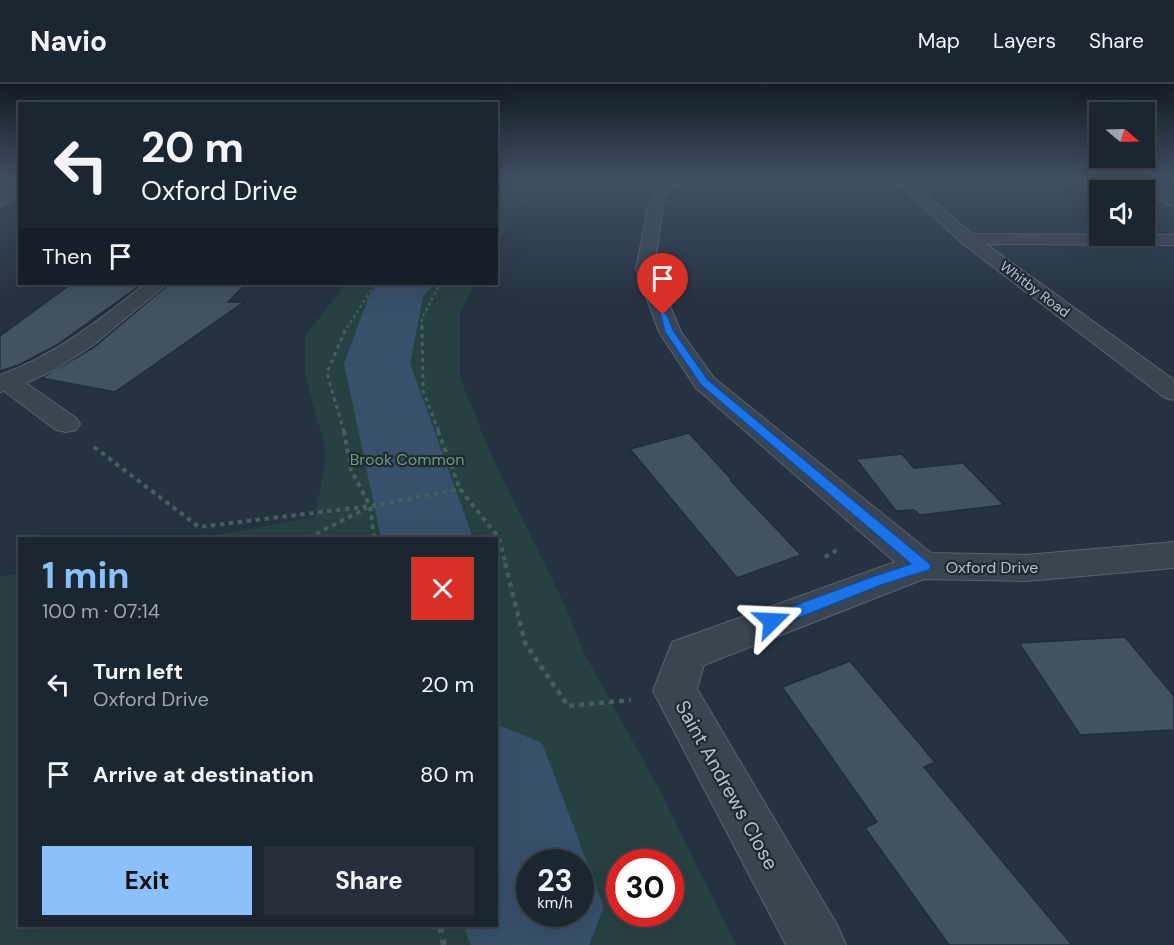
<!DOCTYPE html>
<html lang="en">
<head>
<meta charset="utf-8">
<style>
  :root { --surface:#1c2631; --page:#252e39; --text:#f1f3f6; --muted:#a0a5ab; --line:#3a434d; --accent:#8bc0fb }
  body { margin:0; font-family:"DM Sans",sans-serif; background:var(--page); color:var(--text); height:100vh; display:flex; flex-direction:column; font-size:22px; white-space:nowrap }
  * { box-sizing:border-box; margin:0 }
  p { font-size:20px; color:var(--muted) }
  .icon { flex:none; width:33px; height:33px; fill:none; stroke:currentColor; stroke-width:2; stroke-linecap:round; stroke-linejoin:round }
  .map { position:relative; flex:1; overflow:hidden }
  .sheet { position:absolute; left:18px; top:453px; width:480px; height:390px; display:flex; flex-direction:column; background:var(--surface); border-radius:0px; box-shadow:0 6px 24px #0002,0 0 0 2px var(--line) }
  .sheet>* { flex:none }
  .banner { position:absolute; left:18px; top:18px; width:480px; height:183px; border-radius:0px; box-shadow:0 6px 24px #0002,0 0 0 2px var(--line); background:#1c2631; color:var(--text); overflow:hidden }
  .needle { width:39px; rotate:109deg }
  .controls { position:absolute; left:1089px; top:18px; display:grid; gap:12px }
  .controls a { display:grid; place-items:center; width:66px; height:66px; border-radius:0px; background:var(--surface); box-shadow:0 6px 24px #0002,0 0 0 2px var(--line); font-size:30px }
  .speed { position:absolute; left:516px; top:765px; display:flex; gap:12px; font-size:30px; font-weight:700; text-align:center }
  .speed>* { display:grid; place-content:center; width:78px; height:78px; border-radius:50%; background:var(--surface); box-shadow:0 6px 24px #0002,0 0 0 2px var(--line); line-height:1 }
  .speed small { font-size:15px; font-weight:400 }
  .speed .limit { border:9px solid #d22; background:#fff; color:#111 }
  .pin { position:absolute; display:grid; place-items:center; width:51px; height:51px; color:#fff; margin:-62px -26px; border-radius:50% 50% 50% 0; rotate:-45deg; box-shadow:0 0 6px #0007 }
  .pin .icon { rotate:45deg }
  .me { position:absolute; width:66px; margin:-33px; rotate:69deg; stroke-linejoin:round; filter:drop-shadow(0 0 4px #0008) }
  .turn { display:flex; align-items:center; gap:21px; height:126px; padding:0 24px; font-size:27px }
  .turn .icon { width:78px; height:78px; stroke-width:2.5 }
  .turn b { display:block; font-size:42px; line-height:51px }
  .then { display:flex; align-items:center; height:57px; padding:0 24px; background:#0003; gap:12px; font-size:22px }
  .round { display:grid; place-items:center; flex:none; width:63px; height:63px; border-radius:0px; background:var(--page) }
  .head { display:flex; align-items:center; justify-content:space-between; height:102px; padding:0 24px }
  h1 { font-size:36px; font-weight:700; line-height:45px; color:var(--accent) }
  .primary-button { display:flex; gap:12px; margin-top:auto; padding:12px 24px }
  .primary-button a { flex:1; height:69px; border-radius:0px; background:var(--accent); color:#111; font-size:24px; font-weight:700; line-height:69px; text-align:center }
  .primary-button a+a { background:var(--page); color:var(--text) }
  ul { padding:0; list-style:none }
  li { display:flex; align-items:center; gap:18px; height:90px; padding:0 24px }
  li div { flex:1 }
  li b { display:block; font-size:22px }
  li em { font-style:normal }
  header { display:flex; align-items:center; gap:36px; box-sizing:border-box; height:84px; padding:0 30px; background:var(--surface); border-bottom:2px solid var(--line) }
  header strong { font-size:28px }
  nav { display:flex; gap:33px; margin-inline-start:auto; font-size:21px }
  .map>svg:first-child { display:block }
  .green { fill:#274142; fill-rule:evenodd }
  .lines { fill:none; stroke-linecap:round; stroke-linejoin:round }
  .river { fill:#385069; fill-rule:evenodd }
  .building { fill:#415260; stroke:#202c38; stroke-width:1.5 }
  .street-casing { stroke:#57636e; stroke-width:2 }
  .path-far5 { stroke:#455e5f; stroke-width:1.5; stroke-dasharray:2 2; stroke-linecap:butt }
  .path-far4 { stroke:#455e5f; stroke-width:2; stroke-dasharray:3 3; stroke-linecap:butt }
  .path-far3 { stroke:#455e5f; stroke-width:3; stroke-dasharray:4 4; stroke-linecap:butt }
  .path-far2 { stroke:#455e5f; stroke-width:4; stroke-dasharray:4.5 4.5; stroke-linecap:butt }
  .path-far1 { stroke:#455e5f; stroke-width:4.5; stroke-dasharray:5 5; stroke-linecap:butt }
  .path { stroke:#455e5f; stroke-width:6; stroke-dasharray:7 7; stroke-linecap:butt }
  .street { fill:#394551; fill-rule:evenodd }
  .route { fill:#1a73e8; stroke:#114b97; stroke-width:1.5 }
  .labels { text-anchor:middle; stroke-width:4.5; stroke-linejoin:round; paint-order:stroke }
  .far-street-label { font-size:14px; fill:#b6c0cb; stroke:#1e2a36 }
  .park-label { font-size:16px; fill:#6c9d73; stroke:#1e2a36 }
  .street-label { font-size:16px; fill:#b6c0cb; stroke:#1e2a36 }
  .near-street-label { font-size:20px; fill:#b6c0cb; stroke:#1e2a36 }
</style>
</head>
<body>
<header>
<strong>Navio</strong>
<nav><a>Map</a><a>Layers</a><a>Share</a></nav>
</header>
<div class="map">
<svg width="1174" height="861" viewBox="0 0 1174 861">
  <rect width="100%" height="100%" fill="#253341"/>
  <g class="green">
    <polygon points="497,96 536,96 497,160 496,96"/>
    <path d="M345 200H475L460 229V294L491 371 567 526 585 571 659 705 736 861H0V493L19 489 20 842H496V454H202L315 433 327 370 305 291V253ZM530 778H580V830H530ZM620 778H670V830H620Z"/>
  </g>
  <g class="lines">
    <g class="river">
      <polygon points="496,96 519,96 513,104 496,109"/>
      <polygon points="377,200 433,200 423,213 410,279 473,454 381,454 344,279 369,212"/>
      <path d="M496 640 542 659 604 823 589 861H471L463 842H496ZM530 778H580V830H530Z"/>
    </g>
  </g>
  <g class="building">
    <polygon points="71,200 142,200 57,261 19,281 0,287 0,252"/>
    <polygon points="169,200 246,200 228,218 244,218 115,308 41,294 93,264"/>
    <polygon points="689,349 732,396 731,397 801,471 737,494 630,365"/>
    <polygon points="902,370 914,384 963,379 1004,421 920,431 914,426 896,427 856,375"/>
    <polygon points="1125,553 1174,612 1174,646 1080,651 1019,559"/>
    <polygon points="850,577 935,678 924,683 1072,861 949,861 865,744 877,738 782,603"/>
  </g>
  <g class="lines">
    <defs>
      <g id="street">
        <polygon points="663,96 677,96 664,115 654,185 681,248 714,294 931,469 1026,471 1174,458 1174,484 1026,497 924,495 704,581 697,605 837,841 846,861 786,861 653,607 672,558 895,478 696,304 659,248 636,185 650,115"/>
        <polygon points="894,96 909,96 972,150 1174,151 1174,161 986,160 1174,296 1174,316 1165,314 962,159"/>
        <path d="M1118 96H1136L1174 112V122L1144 110V106C1136 106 1124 103 1118 96Z"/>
        <polygon points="20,105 20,114 0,122 0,112"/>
        <path d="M145 200H167L92 262 54 286 26 299 76 334 80 340 76 346 66 348 56 346 4 307 0 308V291C55 271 100 236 145 200Z"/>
      </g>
    </defs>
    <use href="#street" class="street-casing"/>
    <polyline class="path-far5" points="496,125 524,96"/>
    <g class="path-far4">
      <polyline points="347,244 375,200"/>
      <polyline points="422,244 422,234 440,200"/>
    </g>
    <g class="path-far3">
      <polyline points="422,242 423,307 439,348"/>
      <polyline points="344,348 327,289 347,242"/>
    </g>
    <g class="path-far2">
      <polyline points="344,347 351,386 370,422 374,454"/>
      <polyline points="438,347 460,405"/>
      <polyline points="94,363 199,443 370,422 460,405 499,454 506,481"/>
      <polyline points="308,454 367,424"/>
      <polyline points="825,473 839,465"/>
    </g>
    <polyline class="path-far1" points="505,479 525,559 568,622 631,616"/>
    <polyline class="path" points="440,842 444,861"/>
    <use href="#street" class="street"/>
  </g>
  <linearGradient id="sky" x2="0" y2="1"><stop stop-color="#141c24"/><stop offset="0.44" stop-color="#405065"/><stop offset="1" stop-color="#405065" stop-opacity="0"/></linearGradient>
  <rect width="1174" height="216" fill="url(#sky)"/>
  <polygon class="route" points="660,229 666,229 674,248 708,296 929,479 931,482 929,486 884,500 778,542 772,543 766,542 764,537 766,532 874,492 911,480 701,301 665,248"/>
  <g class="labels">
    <g class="far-street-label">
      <text transform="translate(1035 205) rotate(37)" y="5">Whitby Road</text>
    </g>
    <g class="park-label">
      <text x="407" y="381">Brook Common</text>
    </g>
    <g class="street-label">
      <text x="992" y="489">Oxford Drive</text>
    </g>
    <g class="near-street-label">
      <text transform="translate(727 701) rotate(61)" y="7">Saint Andrews Close</text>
    </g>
  </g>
</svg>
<div class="controls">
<a><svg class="needle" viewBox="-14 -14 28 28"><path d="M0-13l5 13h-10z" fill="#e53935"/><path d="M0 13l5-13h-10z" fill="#a0a5ab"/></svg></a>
<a><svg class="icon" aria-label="sound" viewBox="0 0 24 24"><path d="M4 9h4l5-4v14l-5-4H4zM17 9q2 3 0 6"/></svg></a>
</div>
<div class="speed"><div>23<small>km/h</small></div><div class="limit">30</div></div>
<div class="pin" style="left:663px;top:231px;background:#d93025"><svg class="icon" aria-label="arrive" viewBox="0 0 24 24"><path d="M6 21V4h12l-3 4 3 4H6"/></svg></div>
<svg class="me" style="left:772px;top:537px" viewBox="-20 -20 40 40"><path d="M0-17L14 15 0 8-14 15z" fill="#1a73e8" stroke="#fff" stroke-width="4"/></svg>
<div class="banner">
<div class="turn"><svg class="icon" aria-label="left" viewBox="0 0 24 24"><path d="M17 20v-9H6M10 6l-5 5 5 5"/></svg><div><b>20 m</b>Oxford Drive</div></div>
<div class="then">Then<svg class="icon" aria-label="arrive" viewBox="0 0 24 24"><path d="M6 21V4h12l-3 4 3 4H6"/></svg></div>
</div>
<section class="sheet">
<div class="head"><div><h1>1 min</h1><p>100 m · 07:14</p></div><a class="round" style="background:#d93025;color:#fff"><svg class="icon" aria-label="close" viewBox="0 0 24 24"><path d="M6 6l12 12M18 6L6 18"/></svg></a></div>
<ul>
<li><svg class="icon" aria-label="left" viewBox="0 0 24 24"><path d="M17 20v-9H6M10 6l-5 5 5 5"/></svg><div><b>Turn left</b><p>Oxford Drive</p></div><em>20 m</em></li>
<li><svg class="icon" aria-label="arrive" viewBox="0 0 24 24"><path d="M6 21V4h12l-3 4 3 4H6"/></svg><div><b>Arrive at destination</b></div><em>80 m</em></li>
</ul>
<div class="primary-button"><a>Exit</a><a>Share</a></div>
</section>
</div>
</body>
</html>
